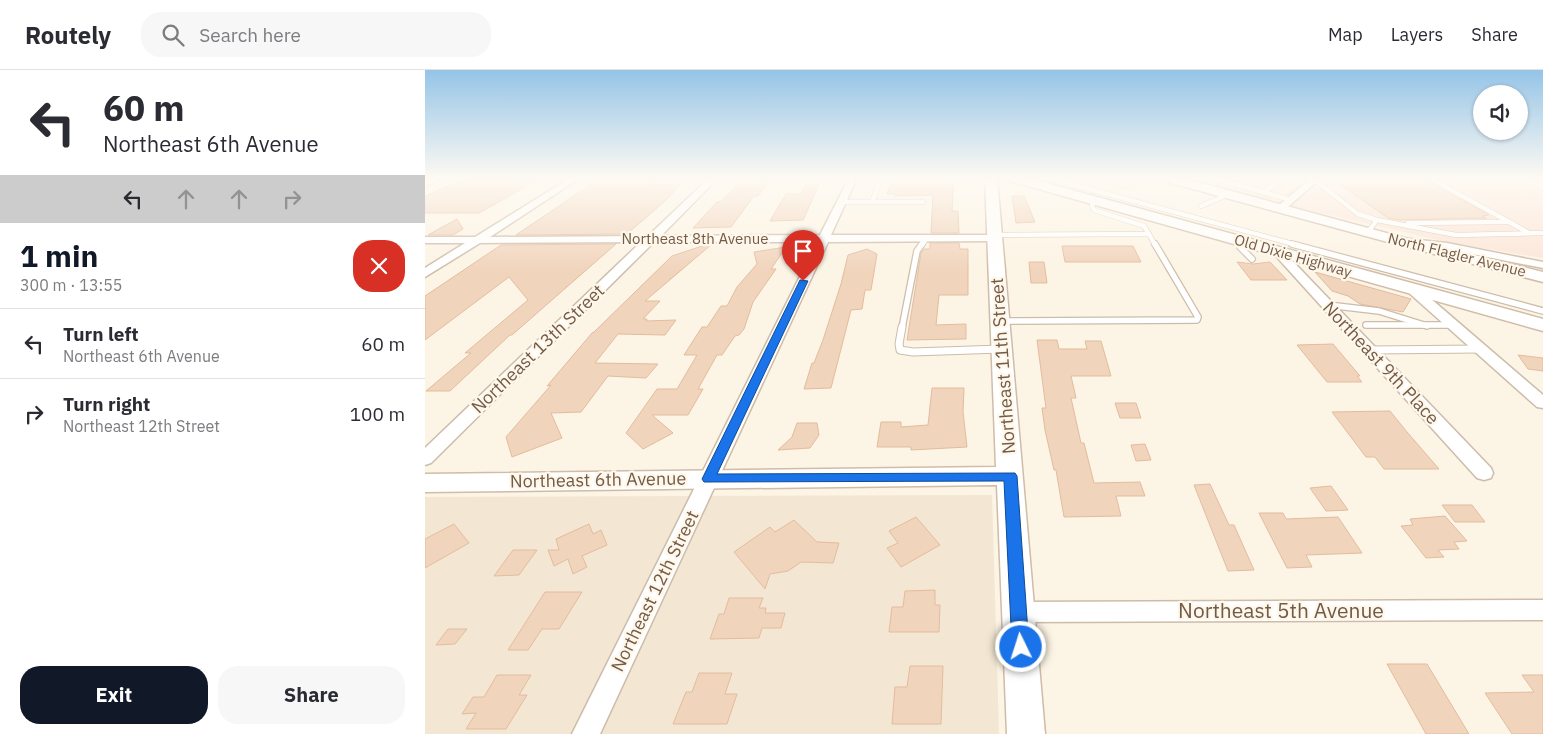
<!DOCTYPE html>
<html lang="en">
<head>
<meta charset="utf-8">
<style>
  :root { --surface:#fff; --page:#f7f7f7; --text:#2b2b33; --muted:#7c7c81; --line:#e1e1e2; --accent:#111827 }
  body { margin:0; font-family:"IBM Plex Sans",sans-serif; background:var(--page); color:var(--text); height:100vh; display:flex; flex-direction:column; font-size:19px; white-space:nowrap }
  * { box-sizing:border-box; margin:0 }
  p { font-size:16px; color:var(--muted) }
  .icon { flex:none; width:28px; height:28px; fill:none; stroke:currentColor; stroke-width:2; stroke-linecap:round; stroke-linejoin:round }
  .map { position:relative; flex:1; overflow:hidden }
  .panel { display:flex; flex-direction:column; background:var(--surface); width:425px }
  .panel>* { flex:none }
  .hud { background:#fff; color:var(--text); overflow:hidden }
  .fabs { position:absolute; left:1048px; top:15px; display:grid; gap:10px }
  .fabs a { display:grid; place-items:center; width:55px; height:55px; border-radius:50%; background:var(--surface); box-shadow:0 1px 4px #0004; font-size:25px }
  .pin { position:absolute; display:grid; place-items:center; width:42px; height:42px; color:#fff; margin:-51px -21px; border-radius:50% 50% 50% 0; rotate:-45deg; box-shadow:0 0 5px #0007 }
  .pin .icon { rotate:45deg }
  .me { position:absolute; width:55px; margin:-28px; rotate:356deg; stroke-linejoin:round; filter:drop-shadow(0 0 4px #0008) }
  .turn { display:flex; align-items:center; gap:18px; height:105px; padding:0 20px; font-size:22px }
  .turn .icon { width:65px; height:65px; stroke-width:2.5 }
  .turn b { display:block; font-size:35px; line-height:42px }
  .lanes { display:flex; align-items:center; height:48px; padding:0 20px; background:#0003; justify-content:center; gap:25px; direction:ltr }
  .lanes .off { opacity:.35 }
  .round { display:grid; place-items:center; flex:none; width:52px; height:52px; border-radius:20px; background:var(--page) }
  .overview { display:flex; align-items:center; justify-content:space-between; height:85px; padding:0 20px }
  h1 { font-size:30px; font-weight:800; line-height:38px; color:var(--accent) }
  .primary-button { display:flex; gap:10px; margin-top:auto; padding:10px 20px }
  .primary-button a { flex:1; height:58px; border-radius:20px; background:var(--accent); color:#fff; font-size:20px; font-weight:800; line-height:58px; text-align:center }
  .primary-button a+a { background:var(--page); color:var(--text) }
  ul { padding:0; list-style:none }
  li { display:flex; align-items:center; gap:15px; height:70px; padding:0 20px; border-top:1px solid var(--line) }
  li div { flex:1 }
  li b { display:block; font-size:19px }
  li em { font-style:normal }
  header { display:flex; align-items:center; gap:30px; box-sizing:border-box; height:70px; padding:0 25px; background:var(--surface); border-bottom:1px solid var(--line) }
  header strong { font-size:24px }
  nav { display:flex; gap:28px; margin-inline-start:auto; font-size:18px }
  .search { width:350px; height:45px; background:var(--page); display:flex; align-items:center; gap:12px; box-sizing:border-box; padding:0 18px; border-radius:20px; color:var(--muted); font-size:19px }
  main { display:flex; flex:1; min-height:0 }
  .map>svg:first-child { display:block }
  .residential { fill:#f3e6d2 }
  .commercial { fill:#fce5d7 }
  .building { fill:#f1d4bc; stroke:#e3bc9d }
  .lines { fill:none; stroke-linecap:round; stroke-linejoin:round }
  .lane-far2-casing { stroke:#cdbcaa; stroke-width:5.5 }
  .lane-far1-casing { stroke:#cdbcaa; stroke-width:8 }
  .lane-casing { stroke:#cdbcaa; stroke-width:9 }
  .street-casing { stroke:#cdbcaa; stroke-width:3 }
  .secondary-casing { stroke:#d0bca8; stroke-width:3 }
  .lane-far2 { stroke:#fff; stroke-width:4.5 }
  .lane-far1 { stroke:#fff; stroke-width:5.5 }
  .lane { stroke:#fff; stroke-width:7 }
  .street { fill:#fff; fill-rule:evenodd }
  .secondary { fill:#fff; fill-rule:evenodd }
  .route { fill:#1a73e8; stroke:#114b97 }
  .labels { text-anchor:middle; stroke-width:4.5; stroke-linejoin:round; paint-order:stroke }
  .far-street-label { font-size:15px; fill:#735b4a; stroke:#fff8ea }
  .street-label { font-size:18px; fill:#735b4a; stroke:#fff8ea }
  .near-street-label { font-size:21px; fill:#735b4a; stroke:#fff8ea }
</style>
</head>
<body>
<header>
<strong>Routely</strong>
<div class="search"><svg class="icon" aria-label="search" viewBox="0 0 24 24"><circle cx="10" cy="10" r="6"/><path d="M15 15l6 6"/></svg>Search here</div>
<nav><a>Map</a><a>Layers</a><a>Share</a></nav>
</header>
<main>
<section class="panel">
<div class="hud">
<div class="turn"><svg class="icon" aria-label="left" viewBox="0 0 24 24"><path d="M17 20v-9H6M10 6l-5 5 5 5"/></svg><div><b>60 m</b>Northeast 6th Avenue</div></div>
<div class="lanes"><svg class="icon" aria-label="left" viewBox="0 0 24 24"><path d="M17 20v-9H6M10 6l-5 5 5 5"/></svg><svg class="icon off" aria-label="ahead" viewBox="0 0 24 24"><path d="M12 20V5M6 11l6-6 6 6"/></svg><svg class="icon off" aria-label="ahead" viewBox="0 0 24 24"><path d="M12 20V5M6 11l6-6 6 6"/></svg><svg class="icon off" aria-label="right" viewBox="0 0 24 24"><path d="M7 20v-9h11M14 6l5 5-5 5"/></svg></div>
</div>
<div class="overview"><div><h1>1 min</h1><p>300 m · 13:55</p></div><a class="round" style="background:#d93025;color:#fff"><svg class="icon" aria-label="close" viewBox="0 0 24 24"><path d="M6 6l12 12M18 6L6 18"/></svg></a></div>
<ul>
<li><svg class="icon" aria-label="left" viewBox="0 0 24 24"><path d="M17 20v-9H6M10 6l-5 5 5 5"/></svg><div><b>Turn left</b><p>Northeast 6th Avenue</p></div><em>60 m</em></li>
<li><svg class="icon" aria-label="right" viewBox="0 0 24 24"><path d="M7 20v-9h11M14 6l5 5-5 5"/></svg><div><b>Turn right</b><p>Northeast 12th Street</p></div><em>100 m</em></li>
</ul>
<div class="primary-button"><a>Exit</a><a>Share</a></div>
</section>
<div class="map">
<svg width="1118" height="664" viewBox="0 0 1118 664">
  <rect width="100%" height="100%" fill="#fcf4e4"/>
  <polygon class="residential" points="567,425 574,664 0,664 0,427"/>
  <g class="commercial">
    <polygon points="649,108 736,108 701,121"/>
    <polygon points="764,108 875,108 844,131"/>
    <polygon points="880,108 1105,108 1118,114 1118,188 1022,172 849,132"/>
  </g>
  <g class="building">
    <polygon points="171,108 233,108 225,114 256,114 240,131 202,164 91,165 171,111"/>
    <polygon points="319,108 346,108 333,126 329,126 306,157 268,158 292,132 297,131"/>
    <polygon points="384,108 397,108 378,150 345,151 361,124 376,124"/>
    <polygon points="468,108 529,108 527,141 533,141 534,163 506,163 508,125 470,126 470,124 462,124"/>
    <polygon points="906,108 997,108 1064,145 1057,146 1062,148 974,150 963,148"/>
    <polygon points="111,111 54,143 0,143 0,126 32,112"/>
    <polygon points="587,126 599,126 610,152 591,153"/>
    <polygon points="32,149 38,159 28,165 3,165"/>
    <polygon points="505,173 534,173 535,179 543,179 543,225 514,225 511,255 541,254 541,269 482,270 496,183 499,179 505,179"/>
    <polygon points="191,174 87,265 85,265 25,321 1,321 46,283 40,283 103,230 84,207 0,270 0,226 76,175"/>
    <polygon points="283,174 287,174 220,231 235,231 218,249 222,249 221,251 251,250 240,265 193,264 170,293 233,294 221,308 183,306 156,342 126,343 137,368 87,387 81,367 126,315 122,316 167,263 169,262 247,186"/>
    <polygon points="637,176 708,176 716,192 640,192"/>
    <polygon points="361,177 346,199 351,199 328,232 319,259 314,265 310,266 297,285 292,285 273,319 278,319 263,345 227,345 248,363 218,379 201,363 232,319 252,319 272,285 259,285 277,257 282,257 296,236 302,236 312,217 332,194 329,182"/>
    <polygon points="442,179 452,184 446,220 440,220 437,239 426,240 406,318 379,319 387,293 389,293 398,270 416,214 423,185"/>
    <polygon points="604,192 619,192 622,213 606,213"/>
    <polygon points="812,192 828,194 845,192 862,210 826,210"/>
    <polygon points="890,202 986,229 978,242 935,234 923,226 907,221"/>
    <polygon points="612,270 632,270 634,279 662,279 660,271 676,271 686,306 646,306 651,328 646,328 656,373 659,373 669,413 715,412 720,426 691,426 696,446 639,447 631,400 629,400 620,360 617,338 621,338"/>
    <polygon points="908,274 935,306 932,306 937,312 902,312 872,275"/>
    <polygon points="1093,285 1118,288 1118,301 1103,299"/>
    <polygon points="507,318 539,318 538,342 542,377 486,380 486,377 452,377 456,352 476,352 476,357 503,355"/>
    <polygon points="690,333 711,333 716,348 695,348"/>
    <polygon points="965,341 982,362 1014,399 959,399 950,387 941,387 907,342"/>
    <polygon points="372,353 392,353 394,365 385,378 353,380 367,367"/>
    <polygon points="720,374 726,390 711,391 706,375"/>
    <polygon points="785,414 804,455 809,455 829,500 803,501 769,415"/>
    <polygon points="906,416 923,440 901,441 885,418"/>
    <polygon points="1017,435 1047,435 1060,452 1030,452"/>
    <polygon points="834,443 858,443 861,449 913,447 937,483 881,485 887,497 862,498"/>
    <polygon points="1020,446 1042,471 1029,472 1034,479 1013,480 1019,487 1001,488 976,456 988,455 985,449"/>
    <polygon points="491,447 515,475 476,497 462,478 473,473 464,461"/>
    <polygon points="369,450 392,472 414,473 408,493 376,492 363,501 345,504 340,519 309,482 345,457 350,462"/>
    <polygon points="29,454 44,473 0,498 0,469"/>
    <polygon points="164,454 168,464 176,460 182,475 157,486 162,497 148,504 143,489 129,496 123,480 134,480 131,469"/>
    <polygon points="88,480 112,480 94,505 69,506"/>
    <polygon points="510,520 510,535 515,535 514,562 464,562 467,537 478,537 480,521"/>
    <polygon points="120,522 157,522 134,559 117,559 103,580 83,580"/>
    <polygon points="304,528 338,528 334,538 341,538 340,543 360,543 356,558 337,558 334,568 285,569 294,544 299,544"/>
    <polygon points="23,559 42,559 30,574 11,575"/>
    <polygon points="962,594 1002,594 1044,664 1001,664"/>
    <polygon points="485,596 518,596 516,654 467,654 470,617 482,617"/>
    <polygon points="274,603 307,603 300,624 312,624 302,654 248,654 261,622 267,622"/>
    <polygon points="72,605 106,605 94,625 102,625 81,659 41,659 51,643 37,644 48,627 59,627"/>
    <polygon points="1097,605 1118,605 1118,664 1087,664 1060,623 1109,622"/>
  </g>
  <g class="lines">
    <defs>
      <g id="lane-far2">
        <polyline points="623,108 872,175"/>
        <polyline points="787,108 866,130"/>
        <polyline points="1005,108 1104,163"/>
        <polyline points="1098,108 1118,117"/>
        <polyline points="890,110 933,144 952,150"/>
        <polyline points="839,122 857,108"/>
        <polyline points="668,130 667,136 669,140 719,156 724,164"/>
        <polyline points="417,132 498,132"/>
        <polyline points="447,132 456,108"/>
        <polyline points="776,136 802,125"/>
        <polyline points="983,153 1083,152"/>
        <polyline points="943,162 952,150 1031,165 1118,163"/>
        <polyline points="569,165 724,164 730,175"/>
        <polyline points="497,175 501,169"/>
        <polyline points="816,175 818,172"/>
      </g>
      <g id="lane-far1">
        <polyline points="817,174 815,177 827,189"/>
        <polyline points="867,174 1118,241"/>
        <polyline points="903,235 954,241 1002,256"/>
        <polyline points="575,251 772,250 773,247 730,174"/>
        <polyline points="941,255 1029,255"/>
        <polyline points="477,258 492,181 497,174"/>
      </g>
      <g id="lane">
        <polyline points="477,257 474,274 475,280 488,282 576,279"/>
        <polyline points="944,280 1056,279"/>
      </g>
      <g id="street">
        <polygon points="145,108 155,108 65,167 223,166 284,108 293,108 236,166 395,165 424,108 432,108 406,165 569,165 574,168 569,171 403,172 175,664 147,664 392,172 229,172 6,393 0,395 0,378 216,172 55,173 0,207 0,198 40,173 0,173 0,167 50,167"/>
        <polygon points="886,108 896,108 858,141 852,141 852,137"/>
        <polygon points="985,169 1022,173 1118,192 1118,198 1022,179 981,174 980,172 981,170"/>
        <polygon points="853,179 857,180 1066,398 1068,403 1066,408 1059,410 1052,408 849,184 847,182"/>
        <polygon points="987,215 991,216 1118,325 1118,338 1112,337 983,222 981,219 983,216"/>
        <polygon points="1118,530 1118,550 594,552 586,549 582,542 586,535 594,532"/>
      </g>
      <g id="secondary">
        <polygon points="0,108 16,108 0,117"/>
        <polygon points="560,108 572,108 620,664 582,664 572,415 0,422 0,404 571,397"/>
        <polygon points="583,108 603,108 1118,249 1118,261 585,111"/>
        <polygon points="737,108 758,108 980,168 1118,202 1118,212 970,174 739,111"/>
      </g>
    </defs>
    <use href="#lane-far2" class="lane-far2-casing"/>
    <use href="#lane-far1" class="lane-far1-casing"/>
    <use href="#lane" class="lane-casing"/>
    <use href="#street" class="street-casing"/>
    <use href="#secondary" class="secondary-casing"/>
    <use href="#lane-far2" class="lane-far2"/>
    <use href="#lane-far1" class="lane-far1"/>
    <use href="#lane" class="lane"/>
    <use href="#street" class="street"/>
    <use href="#secondary" class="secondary"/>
  </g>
  <linearGradient id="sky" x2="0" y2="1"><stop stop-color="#95c4e7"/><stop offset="0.54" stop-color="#fefaf3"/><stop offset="1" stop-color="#fefaf3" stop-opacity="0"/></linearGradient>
  <rect width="1118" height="201" fill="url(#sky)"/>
  <polygon class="route" points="375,210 383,211 292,404 590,403 592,406 604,577 602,583 596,585 590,583 587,577 579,411 279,412 277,409"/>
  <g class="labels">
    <g class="far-street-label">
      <text x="270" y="174">Northeast 8th Avenue</text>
      <text transform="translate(1032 185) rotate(14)" y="5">North Flagler Avenue</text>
      <text transform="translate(868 186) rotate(16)" y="5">Old Dixie Highway</text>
    </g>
    <g class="street-label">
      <text transform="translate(113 279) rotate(-44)" y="6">Northeast 13th Street</text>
      <text transform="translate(956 293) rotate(47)" y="6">Northeast 9th Place</text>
      <text transform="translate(578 296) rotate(-94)" y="6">Northeast 11th Street</text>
      <text transform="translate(173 410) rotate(-1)" y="6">Northeast 6th Avenue</text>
      <text transform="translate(230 521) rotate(-64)" y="6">Northeast 12th Street</text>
    </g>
    <g class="near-street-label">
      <text x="856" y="548">Northeast 5th Avenue</text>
    </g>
  </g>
</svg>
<div class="fabs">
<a><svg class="icon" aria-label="sound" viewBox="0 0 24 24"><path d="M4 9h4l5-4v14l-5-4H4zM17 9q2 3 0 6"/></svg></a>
</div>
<div class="pin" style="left:378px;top:211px;background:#d93025"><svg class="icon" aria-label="arrive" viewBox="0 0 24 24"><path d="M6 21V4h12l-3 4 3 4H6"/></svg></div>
<svg class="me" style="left:596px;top:577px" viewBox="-20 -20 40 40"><circle r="17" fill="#1a73e8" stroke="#fff" stroke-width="3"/><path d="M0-11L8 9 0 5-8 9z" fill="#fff"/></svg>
</div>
</main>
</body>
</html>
